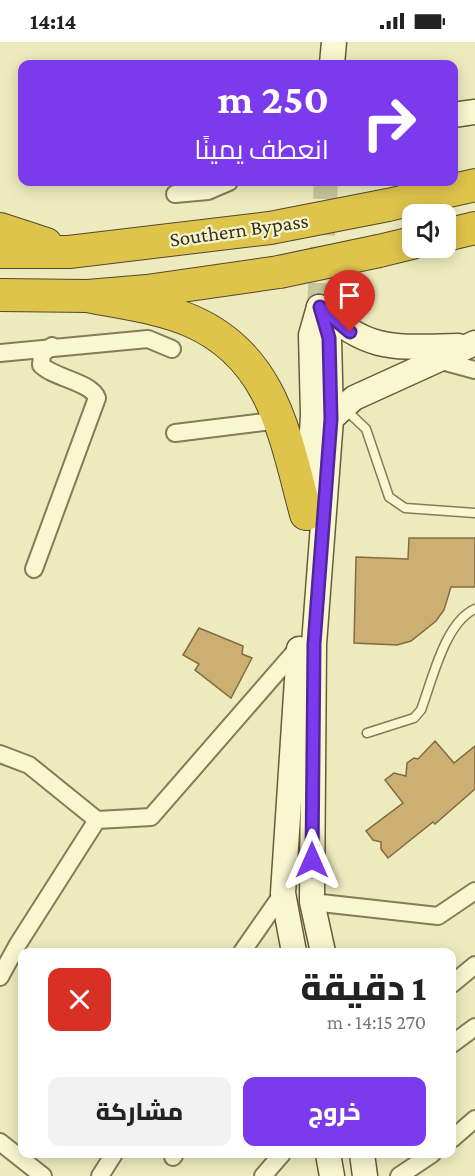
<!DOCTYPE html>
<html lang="ar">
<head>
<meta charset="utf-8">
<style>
  :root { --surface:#fff; --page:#f2f2f2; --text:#222; --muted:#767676; --accent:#7c3aed }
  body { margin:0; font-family:"Crimson Pro",Cairo,serif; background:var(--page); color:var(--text); direction:rtl; height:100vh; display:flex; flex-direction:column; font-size:22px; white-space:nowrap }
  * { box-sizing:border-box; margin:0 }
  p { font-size:20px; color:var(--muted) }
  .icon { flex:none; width:33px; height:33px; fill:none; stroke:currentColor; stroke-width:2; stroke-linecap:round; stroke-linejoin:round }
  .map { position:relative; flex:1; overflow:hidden; direction:ltr }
  .panel { position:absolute; left:18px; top:906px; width:438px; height:210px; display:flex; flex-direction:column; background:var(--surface); border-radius:12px; box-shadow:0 3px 15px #0003; direction:rtl }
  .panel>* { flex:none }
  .hud { position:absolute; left:18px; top:18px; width:440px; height:126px; border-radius:12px; box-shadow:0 3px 15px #0003; direction:rtl; background:#7c3aed; color:#fff; overflow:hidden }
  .tools { position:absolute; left:402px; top:162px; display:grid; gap:12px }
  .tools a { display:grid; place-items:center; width:54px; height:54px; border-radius:12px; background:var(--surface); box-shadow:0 3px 15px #0003; font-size:30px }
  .pin { position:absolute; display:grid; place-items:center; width:51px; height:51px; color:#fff; margin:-62px -26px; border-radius:50% 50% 50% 0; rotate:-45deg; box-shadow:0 0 6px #0007 }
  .pin .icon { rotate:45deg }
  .me { position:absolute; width:66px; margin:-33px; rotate:0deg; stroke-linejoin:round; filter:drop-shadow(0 0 4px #0008) }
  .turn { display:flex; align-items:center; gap:21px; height:126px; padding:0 30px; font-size:27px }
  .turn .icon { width:78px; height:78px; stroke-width:2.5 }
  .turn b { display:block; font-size:42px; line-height:51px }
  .round { display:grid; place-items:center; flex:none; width:63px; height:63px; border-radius:12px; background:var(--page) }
  .summary { display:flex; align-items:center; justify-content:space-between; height:102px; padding:0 30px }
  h1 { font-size:36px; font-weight:800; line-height:45px }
  .action { display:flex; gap:12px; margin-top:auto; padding:12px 30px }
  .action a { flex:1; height:69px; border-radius:12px; background:var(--accent); color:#fff; font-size:24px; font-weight:800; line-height:69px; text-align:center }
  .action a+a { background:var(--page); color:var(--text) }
  .status { display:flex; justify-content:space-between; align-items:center; height:42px; padding:0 30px; background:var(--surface); direction:ltr }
  .status svg { height:16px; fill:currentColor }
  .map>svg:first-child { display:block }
  .building { fill:#ccaf73; stroke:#846b3d; stroke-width:1.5 }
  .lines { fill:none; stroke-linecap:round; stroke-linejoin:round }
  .secondary-tunnel { stroke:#c8c59d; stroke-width:24; stroke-dasharray:24 12; stroke-linecap:butt }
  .lane-casing { stroke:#857b57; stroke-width:11 }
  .street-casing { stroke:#857b57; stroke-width:20 }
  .secondary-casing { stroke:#675c3a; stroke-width:27 }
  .highway-casing { stroke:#53482b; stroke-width:34 }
  .lane { stroke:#f9f7d0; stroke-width:8 }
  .street { stroke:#f9f7d0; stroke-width:16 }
  .secondary { stroke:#f9f7d0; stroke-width:24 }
  .highway { stroke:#dfc44c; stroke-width:32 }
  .highway-bridge-casing { stroke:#53482b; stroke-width:34; stroke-linecap:butt }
  .highway-bridge { stroke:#dfc44c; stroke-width:32 }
  .route-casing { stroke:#51269a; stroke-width:15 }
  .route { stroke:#7c3aed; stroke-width:10 }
  .labels { text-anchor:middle; stroke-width:4.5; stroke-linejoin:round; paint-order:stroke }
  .street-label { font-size:21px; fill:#352e1b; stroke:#f5f4cd }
</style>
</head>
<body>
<div class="status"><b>14:14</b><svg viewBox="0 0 49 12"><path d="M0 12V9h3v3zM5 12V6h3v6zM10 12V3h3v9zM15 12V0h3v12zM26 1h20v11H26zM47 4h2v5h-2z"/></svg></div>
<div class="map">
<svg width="475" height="1134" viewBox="0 0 475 1134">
  <rect width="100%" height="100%" fill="#edebbe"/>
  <g class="building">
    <polygon points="409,496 475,496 475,545 451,545 444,568 436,579 411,599 397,603 354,601 356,515 408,517"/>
    <polygon points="199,586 243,604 242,612 252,616 231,656 195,628 199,622 183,613"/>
    <polygon points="435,699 454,721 475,704 475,747 435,782 433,780 388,816 381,807 381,800 373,798 366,789 403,761 385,738 394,731 406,734 407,721 414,716 418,717"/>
  </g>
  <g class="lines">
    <polyline class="secondary-tunnel" points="319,265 326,140"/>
    <defs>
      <g id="lane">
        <polyline points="345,367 366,387 389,455 405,466 475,471"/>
        <path d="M367 691 414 676 421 668C432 639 445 580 475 567"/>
      </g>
      <g id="street">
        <polyline points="175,152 208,149 229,140"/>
        <polyline points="0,311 148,297 172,307"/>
        <polyline points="438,318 475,328"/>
        <polyline points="175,391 280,378"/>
        <path d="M34 527 97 356C91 340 54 336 41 323L42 312 52 304"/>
        <polyline points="0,712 29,723 97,778"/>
        <polyline points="312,860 438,874 475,849"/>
        <polyline points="242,910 283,851"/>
        <polyline points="0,935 18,902 97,778 151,775 299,605"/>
        <polyline points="452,942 475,923"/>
        <polyline points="452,1002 475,985"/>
        <polyline points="452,1097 475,1077"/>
        <polyline points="0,1100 43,1134"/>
        <polyline points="173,1115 175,1112"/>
        <polyline points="100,1134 114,1112"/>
        <polyline points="263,1134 282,1112"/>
        <polyline points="399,1134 432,1112"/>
      </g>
      <g id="secondary">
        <polyline points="332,22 334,0"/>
        <polyline points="453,73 475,70"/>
        <polyline points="319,265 329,296 331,377 314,602 312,860 323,910"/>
        <path d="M321 266C369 311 397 305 458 304"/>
        <polyline points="331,377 354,356 475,301"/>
        <polyline points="309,438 313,373 311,293 319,265"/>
        <polyline points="294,910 283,851 299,607"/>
        <polyline points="328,1112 332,1134"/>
        <polyline points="362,1112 365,1134"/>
      </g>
      <g id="highway">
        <polyline points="388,163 475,143"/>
        <polyline points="0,187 46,202"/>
        <polyline points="446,193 475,186"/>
        <polyline points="379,209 412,201"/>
        <polyline points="0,210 69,210 270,186"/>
        <polyline points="0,253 88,254 147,249 279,230"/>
        <path d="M88 254C121 261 159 265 191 279 274 315 285 395 306 472"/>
      </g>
    </defs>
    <use href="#lane" class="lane-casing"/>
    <use href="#street" class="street-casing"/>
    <use href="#secondary" class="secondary-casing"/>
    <use href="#highway" class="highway-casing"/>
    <use href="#lane" class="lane"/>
    <use href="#street" class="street"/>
    <use href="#secondary" class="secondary"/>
    <use href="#highway" class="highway"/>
    <defs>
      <g id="highway-bridge">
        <polyline points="270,186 388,163"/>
        <polyline points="279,230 379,209"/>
      </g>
    </defs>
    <use href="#highway-bridge" class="highway-bridge-casing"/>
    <use href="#highway-bridge" class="highway-bridge"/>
  </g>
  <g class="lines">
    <defs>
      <polyline id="route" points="312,818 314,602 331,377 329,296 320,265 350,290"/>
    </defs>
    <use href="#route" class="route-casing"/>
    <use href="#route" class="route"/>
  </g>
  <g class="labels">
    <g class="street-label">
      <text transform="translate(239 188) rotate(-8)" y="7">Southern Bypass</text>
    </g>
  </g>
</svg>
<div class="tools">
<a><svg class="icon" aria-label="sound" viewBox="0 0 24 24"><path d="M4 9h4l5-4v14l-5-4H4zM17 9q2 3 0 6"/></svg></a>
</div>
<div class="pin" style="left:350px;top:290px;background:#d93025"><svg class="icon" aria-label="arrive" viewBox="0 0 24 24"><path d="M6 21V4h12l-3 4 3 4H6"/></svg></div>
<svg class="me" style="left:312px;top:818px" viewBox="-20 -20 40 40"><path d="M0-17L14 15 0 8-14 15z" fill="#7c3aed" stroke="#fff" stroke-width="4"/></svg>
<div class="hud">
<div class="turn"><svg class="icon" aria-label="right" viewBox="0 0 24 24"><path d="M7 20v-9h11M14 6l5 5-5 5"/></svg><div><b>250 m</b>انعطف يمينًا</div></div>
</div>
<section class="panel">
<div class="summary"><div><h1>1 دقيقة</h1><p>270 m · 14:15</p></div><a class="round" style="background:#d93025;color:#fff"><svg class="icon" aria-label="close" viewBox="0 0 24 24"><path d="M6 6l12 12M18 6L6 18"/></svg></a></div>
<div class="action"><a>خروج</a><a>مشاركة</a></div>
</section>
</div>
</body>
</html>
